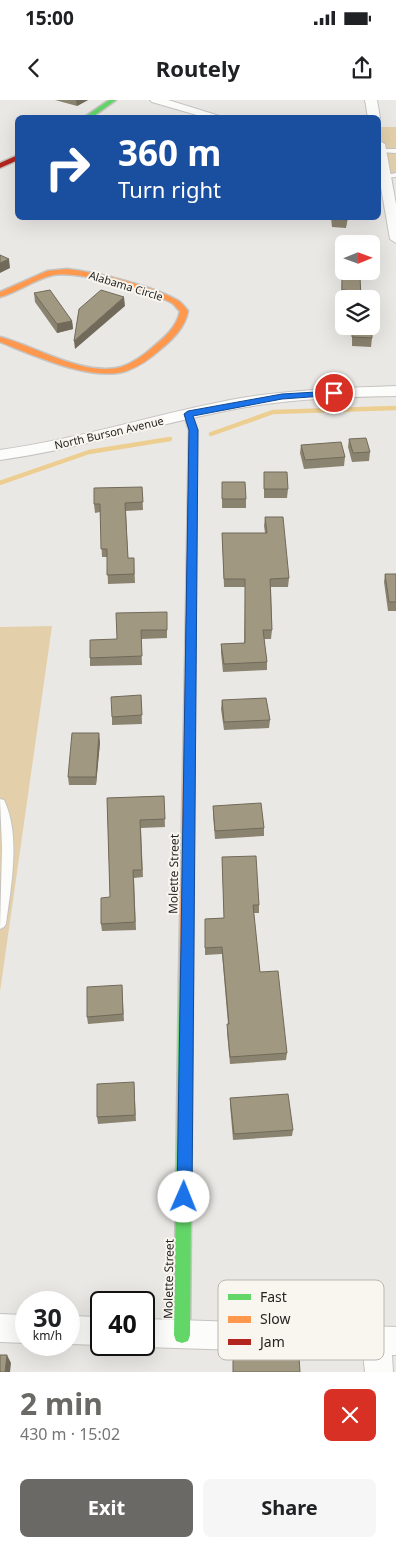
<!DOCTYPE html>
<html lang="en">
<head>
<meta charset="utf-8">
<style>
  :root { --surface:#fff; --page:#f6f6f6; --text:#202124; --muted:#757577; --accent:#6a6966 }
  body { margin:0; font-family:"Noto Sans",sans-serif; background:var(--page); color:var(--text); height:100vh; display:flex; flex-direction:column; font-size:19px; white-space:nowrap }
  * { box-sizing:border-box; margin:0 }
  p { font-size:16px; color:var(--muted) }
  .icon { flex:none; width:28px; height:28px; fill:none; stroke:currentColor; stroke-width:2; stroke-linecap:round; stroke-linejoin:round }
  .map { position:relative; height:1272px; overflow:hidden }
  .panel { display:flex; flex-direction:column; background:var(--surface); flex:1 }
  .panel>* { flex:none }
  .hud { position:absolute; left:15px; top:15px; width:366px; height:105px; border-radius:8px; box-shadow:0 5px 20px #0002; background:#1a4fa0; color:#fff; overflow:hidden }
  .needle { width:32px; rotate:89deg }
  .buttons { position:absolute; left:335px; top:135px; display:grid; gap:10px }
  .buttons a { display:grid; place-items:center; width:45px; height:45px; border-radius:8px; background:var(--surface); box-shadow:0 5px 20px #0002; font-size:25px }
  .speed { position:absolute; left:15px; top:1191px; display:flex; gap:10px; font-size:25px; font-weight:700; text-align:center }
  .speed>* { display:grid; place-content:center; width:65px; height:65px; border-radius:50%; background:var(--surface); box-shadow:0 5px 20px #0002; line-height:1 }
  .speed small { font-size:12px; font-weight:400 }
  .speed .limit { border:2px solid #111; border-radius:8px; background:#fff; color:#111 }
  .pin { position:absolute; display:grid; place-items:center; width:42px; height:42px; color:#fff; margin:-21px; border:2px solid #fff; border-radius:50%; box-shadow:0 1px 5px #0007 }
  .me { position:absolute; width:55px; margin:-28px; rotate:1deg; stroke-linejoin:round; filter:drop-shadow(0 0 4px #0008) }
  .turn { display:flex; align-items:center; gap:18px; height:105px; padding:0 20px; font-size:22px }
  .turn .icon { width:65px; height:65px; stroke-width:2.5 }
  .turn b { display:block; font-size:35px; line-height:42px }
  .round { display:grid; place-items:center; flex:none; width:52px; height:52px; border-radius:8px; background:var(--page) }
  .overview { display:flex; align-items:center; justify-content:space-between; height:85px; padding:0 20px }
  h1 { font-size:30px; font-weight:700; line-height:38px; color:var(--accent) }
  .primary-button { display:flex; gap:10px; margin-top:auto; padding:10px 20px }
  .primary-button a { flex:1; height:58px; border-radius:8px; background:var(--accent); color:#fff; font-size:20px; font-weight:700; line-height:58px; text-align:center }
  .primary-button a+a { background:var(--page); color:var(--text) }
  .status { display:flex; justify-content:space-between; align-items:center; height:35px; padding:0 25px; background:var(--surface); direction:ltr }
  .status svg { height:14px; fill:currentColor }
  header { display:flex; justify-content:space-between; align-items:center; height:65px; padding:0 20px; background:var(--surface); font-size:22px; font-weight:700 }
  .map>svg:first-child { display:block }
  .green { fill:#e3d0ab }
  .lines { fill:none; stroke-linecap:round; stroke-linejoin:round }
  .stream { stroke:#ecce91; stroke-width:4.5 }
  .lane-casing { stroke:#c5c4c1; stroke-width:2 }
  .street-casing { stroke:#c5c4c1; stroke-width:2 }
  .fast-casing { stroke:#c5c4c1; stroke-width:3 }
  .slow-casing { stroke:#c5c4c1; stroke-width:3 }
  .jam-casing { stroke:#c5c4c1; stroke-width:3 }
  .lane { fill:#fcfcfb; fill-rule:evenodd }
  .street { fill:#fcfcfb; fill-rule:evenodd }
  .fast { fill:#63d668; fill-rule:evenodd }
  .slow { fill:#ff974d; fill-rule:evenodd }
  .jam { fill:#b3261e; fill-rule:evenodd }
  .wall { fill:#8a836f }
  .shaded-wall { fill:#716a5a }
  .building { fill:#a19881; stroke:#716a5a }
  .route { fill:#1a73e8; stroke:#114b97 }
  .labels { text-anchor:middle; stroke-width:4; stroke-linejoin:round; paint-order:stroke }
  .far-street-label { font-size:11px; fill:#252422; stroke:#f9f6f0 }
  .street-label { font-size:12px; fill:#252422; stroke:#f9f6f0 }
  .key { fill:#f9f6f0; stroke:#b9b7b2; stroke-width:1 }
  .key-label { font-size:14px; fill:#252422 }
</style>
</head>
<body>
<div class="status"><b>15:00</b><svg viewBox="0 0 49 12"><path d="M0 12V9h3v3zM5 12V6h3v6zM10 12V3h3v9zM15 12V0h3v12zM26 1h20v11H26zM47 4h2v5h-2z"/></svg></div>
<header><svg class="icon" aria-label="back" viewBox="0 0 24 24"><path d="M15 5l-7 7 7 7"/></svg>Routely<svg class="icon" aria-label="share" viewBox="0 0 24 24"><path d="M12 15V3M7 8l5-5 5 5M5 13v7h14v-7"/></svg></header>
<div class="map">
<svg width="396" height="1272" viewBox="0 0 396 1272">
  <rect width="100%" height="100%" fill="#eae8e5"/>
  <g class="green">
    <polygon points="379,27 396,27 396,74 384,74 379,44"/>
    <polygon points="52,526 0,892 0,527"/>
  </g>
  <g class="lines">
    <g class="stream">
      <polyline points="211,334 273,312 396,308"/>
      <polyline points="0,383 89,352 170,339"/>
    </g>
    <defs>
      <g id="lane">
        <polygon points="396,49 396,53 379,52 380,49"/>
        <polygon points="396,73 396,77 384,78 381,76"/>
        <path d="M0 699 4 700C21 735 11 787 6 824L4 827 0 829 2 747Z"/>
      </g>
      <g id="street">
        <polygon points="150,0 168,0 226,18 207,18 152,2"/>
        <polygon points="365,0 377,0 380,18 379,19 379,18 368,18"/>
        <polygon points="379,41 385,44 396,104 396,143 390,139 379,76"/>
        <path d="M396 286V296C340 297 285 299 230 310 153 325 78 349 0 360V350C78 339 153 315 230 300 285 290 340 288 396 286Z"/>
        <polygon points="0,1214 26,1215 26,1243 0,1242"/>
        <polygon points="69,1216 101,1217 101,1245 69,1244"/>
        <polygon points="144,1219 396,1227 396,1255 392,1255 393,1272 365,1272 363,1254 144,1247 139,1245 144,1245"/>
      </g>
      <g id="fast">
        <polygon points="109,0 116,0 91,18 83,18"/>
        <polygon points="186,872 191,874 193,878 190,1235 188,1241 182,1243 176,1241 174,1235 179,878 181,874"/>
      </g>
      <g id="slow">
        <path d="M67 169C95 172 153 186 177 200 181 202 185 207 188 211 185 227 174 238 162 248 151 258 140 266 126 271 92 282 33 255 0 242V237C35 246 84 277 121 267 133 263 144 255 153 247 165 237 177 227 180 211 177 209 175 205 172 203 151 191 77 170 53 175 35 179 18 192 0 197V192L47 171Z"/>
        <polygon points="190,567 195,571 193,878 191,882 186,884 181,882 179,878 185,571"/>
      </g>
      <g id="jam">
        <polygon points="18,55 18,60 0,68 0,63"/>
        <polygon points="188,311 192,314 197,330 195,571 190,575 185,571 189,330 184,314"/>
      </g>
    </defs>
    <use href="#lane" class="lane-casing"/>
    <use href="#street" class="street-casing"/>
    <use href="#fast" class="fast-casing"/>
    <use href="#slow" class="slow-casing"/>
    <use href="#jam" class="jam-casing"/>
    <use href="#lane" class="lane"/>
    <use href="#street" class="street"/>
    <use href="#fast" class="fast"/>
    <use href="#slow" class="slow"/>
    <use href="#jam" class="jam"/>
  </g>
  <g class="wall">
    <polygon points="55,0 88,0 77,6"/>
    <polygon points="331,118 348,118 346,128 332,127"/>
    <polygon points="342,176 361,199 341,198"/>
    <polygon points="34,193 72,221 73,229 57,233 35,202"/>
    <polygon points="352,226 371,226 372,238 371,247 352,246"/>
    <polygon points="349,339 370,352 369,361 352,362 348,347"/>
    <polygon points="301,345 345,357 344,366 304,369 300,353"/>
    <polygon points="264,372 288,389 287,398 264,398"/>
    <polygon points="222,382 246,399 246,408 222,408"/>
    <polygon points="142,387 143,410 126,411 128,458 134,458 135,483 108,484 107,457 102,457 100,412 95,413 94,404"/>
    <polygon points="265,417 289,478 288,487 271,487 272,530 271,539 264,539 267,562 267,570 223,572 221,553 221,544 244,543 245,487 224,487 222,433 265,433 264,426"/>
    <polygon points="385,474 396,474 396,511 388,511 384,482"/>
    <polygon points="167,512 167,538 141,539 142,565 90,566 90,558 117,539"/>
    <polygon points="141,595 142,624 112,625 112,617"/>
    <polygon points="222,600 270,620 269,628 224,630 221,609"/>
    <polygon points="100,642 96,685 69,685 68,677"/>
    <polygon points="164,696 165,727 141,728 143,777 134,778 136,830 102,831 101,824 110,797 107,698"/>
    <polygon points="213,706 264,728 264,736 215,739 213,714"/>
    <polygon points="222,757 259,805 259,813 253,813 260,872 287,953 286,960 230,964 227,932 227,924 228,924 222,854 205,855 205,819 224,818"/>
    <polygon points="122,885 124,921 88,924 87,917"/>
    <polygon points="134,982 136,1021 98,1024 97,1017"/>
    <polygon points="230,998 293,1030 292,1036 233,1040 230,1005"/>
  </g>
  <g class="shaded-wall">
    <polygon points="76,0 88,0 77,6"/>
    <polygon points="9,159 10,168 0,173 0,163"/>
    <polygon points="124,197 125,206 75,249 74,241"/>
    <polygon points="72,221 73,229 57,233 57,224"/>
    <polygon points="99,633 100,642 96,685 96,677"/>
    <polygon points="7,1255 11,1263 10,1272 5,1272"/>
  </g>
  <g class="building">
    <polygon points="332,118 347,118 347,120 332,119"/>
    <polygon points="0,155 9,159 0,163"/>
    <polygon points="342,176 360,176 361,199 346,199 346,190 342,190"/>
    <polygon points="50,190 72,221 57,224 34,193"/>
    <polygon points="101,190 124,197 74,241 79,209"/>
    <polygon points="371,222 372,238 352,237 352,226 371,226"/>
    <polygon points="366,338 370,352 353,353 349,339"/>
    <polygon points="341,342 345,357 305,360 301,345"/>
    <polygon points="264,372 287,372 288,389 264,389"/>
    <polygon points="222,382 245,382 246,399 222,399"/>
    <polygon points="142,387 143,402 125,403 128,458 134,458 134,474 107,475 107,449 101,449 100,404 94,404 94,388"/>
    <polygon points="265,417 283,417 289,478 270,479 272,530 263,530 267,562 224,564 221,544 245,543 245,479 224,479 222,433 267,433"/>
    <polygon points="385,474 396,474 396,502 389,502"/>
    <polygon points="167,512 167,530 141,530 142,556 90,558 90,540 117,539 116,513"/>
    <polygon points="141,595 142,615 112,617 111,597"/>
    <polygon points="266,598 270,620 224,622 222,600"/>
    <polygon points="72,633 99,633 96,677 68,677"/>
    <polygon points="164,696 165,719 140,720 142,770 133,770 135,822 101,824 101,798 110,797 107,698"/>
    <polygon points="261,703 264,728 215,731 213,706"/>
    <polygon points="256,756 259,805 253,805 260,872 278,871 287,953 230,957 227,924 229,924 222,847 205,848 205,819 224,818 222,757"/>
    <polygon points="122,885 123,914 87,917 87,887"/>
    <polygon points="134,982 135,1015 97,1017 97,984"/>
    <polygon points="288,994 293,1030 234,1034 230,998"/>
    <polygon points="0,1255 7,1255 5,1272 0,1272"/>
    <polygon points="233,1256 299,1257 300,1272 233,1272"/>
  </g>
  <polygon class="route" points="334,291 337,292 337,295 282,299 193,316 198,330 192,1097 189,1102 184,1104 179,1102 177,1097 189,330 184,314 188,311 282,294"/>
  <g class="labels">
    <g class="far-street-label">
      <text transform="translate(126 186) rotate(17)" y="4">Alabama Circle</text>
      <text transform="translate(109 333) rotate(-13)" y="4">North Burson Avenue</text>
    </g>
    <g class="street-label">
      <text transform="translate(174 774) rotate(-89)" y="4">Molette Street</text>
      <text transform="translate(169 1179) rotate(-89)" y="4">Molette Street</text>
    </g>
  </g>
  <rect x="218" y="1180" width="166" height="80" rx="8" class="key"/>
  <rect x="228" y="1194" width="23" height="6" fill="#63d668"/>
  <rect x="228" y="1216" width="23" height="7" fill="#ff974d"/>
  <rect x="228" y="1239" width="23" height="6" fill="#b3261e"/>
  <g class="key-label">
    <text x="260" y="1202">Fast</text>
    <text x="260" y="1224">Slow</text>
    <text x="260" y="1247">Jam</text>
  </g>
</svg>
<div class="buttons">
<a><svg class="needle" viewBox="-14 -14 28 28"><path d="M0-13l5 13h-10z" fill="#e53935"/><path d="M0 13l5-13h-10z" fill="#757577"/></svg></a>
<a><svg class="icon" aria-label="layers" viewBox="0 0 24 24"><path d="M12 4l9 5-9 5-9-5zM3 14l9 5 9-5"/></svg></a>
</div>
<div class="speed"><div>30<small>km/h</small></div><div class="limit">40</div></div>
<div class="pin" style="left:334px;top:293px;background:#d93025"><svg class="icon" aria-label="arrive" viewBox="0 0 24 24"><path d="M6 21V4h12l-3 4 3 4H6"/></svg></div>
<svg class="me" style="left:184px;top:1097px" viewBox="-20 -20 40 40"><circle r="19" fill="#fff"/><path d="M0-13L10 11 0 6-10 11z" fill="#1a73e8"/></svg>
<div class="hud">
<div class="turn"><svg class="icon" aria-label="right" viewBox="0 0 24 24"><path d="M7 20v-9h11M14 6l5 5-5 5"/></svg><div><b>360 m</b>Turn right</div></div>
</div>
</div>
<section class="panel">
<div class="overview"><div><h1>2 min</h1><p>430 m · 15:02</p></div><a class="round" style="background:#d93025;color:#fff"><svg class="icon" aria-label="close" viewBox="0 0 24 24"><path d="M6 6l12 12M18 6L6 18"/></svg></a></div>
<div class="primary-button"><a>Exit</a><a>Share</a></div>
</section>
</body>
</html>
